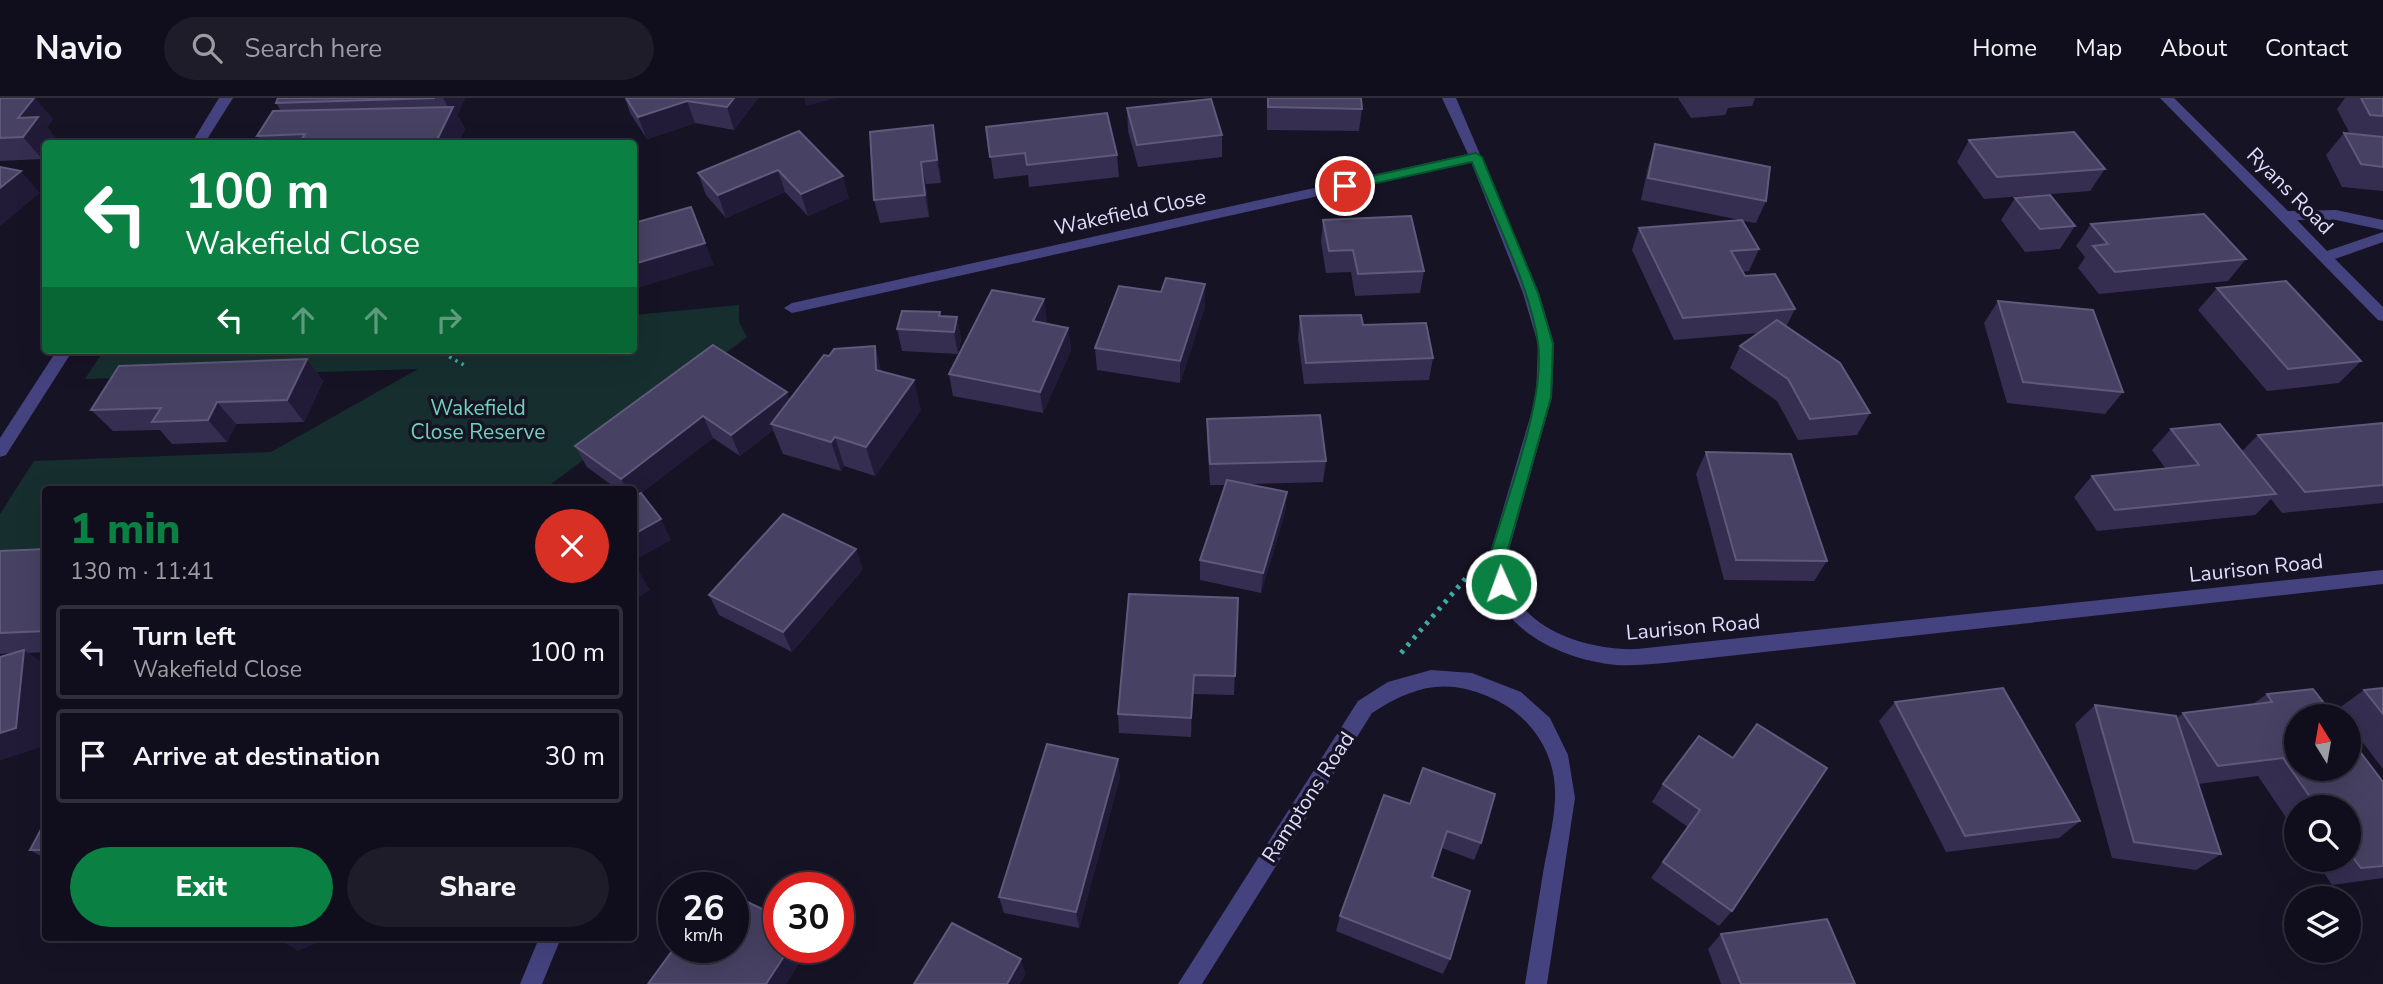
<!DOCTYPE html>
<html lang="en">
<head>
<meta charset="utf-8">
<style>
  :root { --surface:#100e1c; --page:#1e1c29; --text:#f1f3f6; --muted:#9c9ca3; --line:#302e3b; --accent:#0b8043 }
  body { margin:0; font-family:"Nunito Sans",sans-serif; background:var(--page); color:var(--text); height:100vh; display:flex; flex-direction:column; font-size:26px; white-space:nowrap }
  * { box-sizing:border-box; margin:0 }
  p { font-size:23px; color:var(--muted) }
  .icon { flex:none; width:38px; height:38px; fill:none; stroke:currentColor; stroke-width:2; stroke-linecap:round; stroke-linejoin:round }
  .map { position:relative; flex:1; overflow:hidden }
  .sheet { position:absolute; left:42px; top:388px; width:595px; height:455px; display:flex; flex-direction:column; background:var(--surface); border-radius:7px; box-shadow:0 7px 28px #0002,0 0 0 2px var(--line) }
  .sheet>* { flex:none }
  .guide { position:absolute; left:42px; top:42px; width:595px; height:214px; border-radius:7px; box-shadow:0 7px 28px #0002,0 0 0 2px var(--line); background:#0b8043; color:#fff; overflow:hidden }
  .needle { width:46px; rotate:349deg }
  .tools { position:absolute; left:2284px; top:606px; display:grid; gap:14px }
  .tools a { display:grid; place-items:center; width:77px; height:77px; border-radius:50%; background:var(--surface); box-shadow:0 7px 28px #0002,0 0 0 2px var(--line); font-size:35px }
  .speed { position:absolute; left:658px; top:774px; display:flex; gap:14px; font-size:35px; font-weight:700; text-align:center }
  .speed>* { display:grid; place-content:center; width:91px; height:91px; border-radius:50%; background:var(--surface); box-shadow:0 7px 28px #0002,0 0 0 2px var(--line); line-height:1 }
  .speed small { font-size:18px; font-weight:400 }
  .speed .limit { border:10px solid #d22; background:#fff; color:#111 }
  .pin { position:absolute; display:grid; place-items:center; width:60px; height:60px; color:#fff; margin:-30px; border:4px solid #fff; border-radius:50%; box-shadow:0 2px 7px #0007 }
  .me { position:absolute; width:77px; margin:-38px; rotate:358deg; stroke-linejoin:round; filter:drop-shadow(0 0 5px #0008) }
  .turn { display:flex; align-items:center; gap:24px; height:147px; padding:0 28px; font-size:32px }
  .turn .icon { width:91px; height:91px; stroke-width:2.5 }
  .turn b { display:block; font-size:49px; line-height:60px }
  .lanes { display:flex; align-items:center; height:66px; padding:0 28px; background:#0003; justify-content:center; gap:35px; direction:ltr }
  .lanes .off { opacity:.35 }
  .round { display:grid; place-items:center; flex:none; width:74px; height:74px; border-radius:37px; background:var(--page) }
  .head { display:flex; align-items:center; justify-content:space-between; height:119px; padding:0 28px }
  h1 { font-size:42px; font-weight:800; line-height:52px; color:var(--accent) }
  .cta { display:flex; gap:14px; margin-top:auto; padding:14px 28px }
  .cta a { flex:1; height:80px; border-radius:42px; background:var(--accent); color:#fff; font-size:28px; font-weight:800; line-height:80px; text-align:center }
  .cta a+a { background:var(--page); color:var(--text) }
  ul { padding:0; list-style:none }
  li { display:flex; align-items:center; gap:21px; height:94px; margin:0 14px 10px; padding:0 14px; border:4px solid var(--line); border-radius:7px }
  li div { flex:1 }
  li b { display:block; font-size:26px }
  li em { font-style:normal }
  header { display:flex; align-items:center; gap:42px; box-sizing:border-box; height:98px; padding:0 35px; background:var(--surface); border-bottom:2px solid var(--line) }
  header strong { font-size:33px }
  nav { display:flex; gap:38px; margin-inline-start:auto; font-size:24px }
  .search { width:490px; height:63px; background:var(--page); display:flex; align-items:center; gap:18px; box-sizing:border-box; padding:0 24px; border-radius:38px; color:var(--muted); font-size:26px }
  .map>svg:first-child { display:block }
  .green { fill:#162f2e }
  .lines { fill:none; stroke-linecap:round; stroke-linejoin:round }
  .path-far1 { stroke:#3faba4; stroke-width:3.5; stroke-dasharray:2.5 4.5; stroke-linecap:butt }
  .path { stroke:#3faba4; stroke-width:5; stroke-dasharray:3.5 6; stroke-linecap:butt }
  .minor { fill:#45437f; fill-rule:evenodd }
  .wall { fill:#352e51 }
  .shaded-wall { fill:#211b38 }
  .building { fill:#474163; stroke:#5f597b; stroke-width:2 }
  .route { fill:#0b8043; stroke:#07532c; stroke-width:2 }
  .labels { text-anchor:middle; stroke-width:7; stroke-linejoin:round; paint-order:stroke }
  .street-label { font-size:21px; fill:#dfdbfb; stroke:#161325 }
  .park-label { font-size:21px; fill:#70d2b9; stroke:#161325 }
</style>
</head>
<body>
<header>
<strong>Navio</strong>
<div class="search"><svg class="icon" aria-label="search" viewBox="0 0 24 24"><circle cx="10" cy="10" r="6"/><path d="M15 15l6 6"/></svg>Search here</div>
<nav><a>Home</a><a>Map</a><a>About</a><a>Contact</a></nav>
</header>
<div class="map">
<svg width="2383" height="886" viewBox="0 0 2383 886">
  <rect width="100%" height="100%" fill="#161325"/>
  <polygon class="green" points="739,207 739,224 747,239 543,392 46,392 45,458 0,460 0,416 34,363 271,354 418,271 85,281 104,252 634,252 634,217"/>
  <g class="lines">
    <polyline class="path-far1" points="437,252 464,267"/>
    <polyline class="path" points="1401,555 1466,480"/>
    <g class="minor">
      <polygon points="219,0 233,0 204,46 191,46"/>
      <path d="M1442 0H1456L1539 195 1554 246 1552 299 1507 459C1508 468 1507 477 1510 486 1525 534 1593 553 1637 551L2383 472V486L1665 565C1649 566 1633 568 1616 567 1567 562 1507 537 1492 486 1489 477 1490 468 1489 459L1536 299 1538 246 1523 195 1471 64 792 215 784 210 792 205 1468 56Z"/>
      <polygon points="2160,0 2174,0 2288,113 2336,112 2383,122 2383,132 2336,122 2297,122 2327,153 2383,134 2383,144 2335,161 2383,209 2383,223 2378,222"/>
      <polygon points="57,252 73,252 6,357 0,359 0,340"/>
      <path d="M1431 572 1472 575 1521 594 1550 620 1568 657 1575 700 1547 886H1525C1531 849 1537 812 1543 775 1547 751 1554 726 1555 701 1557 654 1530 615 1487 598 1443 579 1410 590 1372 615L1202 886H1178L1358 603 1388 584Z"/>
      <polygon points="539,840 561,840 542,886 520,886"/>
    </g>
  </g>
  <g class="wall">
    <polygon points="0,0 53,21 47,29 57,42 46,46 46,57 42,61 0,63"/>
    <polygon points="278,0 465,0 457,17 465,31 458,46 263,46 257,38 281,13 276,5"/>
    <polygon points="625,0 758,0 734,32 695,25 647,41 630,15"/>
    <polygon points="1267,0 1361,0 1362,11 1359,33 1267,32"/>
    <polygon points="1678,0 1755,0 1752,8 1728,10 1725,17 1691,20"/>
    <polygon points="2345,0 2383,0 2383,93 2342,89 2326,57 2344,35 2350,36 2337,11"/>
    <polygon points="1127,10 1222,37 1222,59 1138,69 1128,33"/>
    <polygon points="986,29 1117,57 1119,79 1029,89 1028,77 994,81"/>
    <polygon points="799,33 849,100 808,118 785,94 726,120 706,97 698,75"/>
    <polygon points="1969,42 2105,71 2090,93 1984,101 1957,64"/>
    <polygon points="1655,46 1766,103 1756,125 1743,123 1759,151 1749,173 1742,174 1745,178 1795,211 1786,229 1870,315 1857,337 1798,342 1777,303 1730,270 1740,248 1759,235 1674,242 1632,152 1639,130 1740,122 1641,102 1648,69"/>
    <polygon points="937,49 941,85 926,86 929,119 880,125 874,102"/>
    <polygon points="2015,100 2075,128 2060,151 2025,154 2001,122"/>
    <polygon points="1323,122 1424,173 1420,195 1355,198 1351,174 1326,175 1321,144"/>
    <polygon points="2091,126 2246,161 2228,183 2099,196 2078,170 2085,159 2076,148"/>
    <polygon points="1205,186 1205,208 1180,285 1097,272 1095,250"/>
    <polygon points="2217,190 2361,263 2339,285 2267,293 2198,212"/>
    <polygon points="1998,203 2123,294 2105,316 2007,305 1984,225"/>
    <polygon points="940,214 941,218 957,219 961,241 958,256 902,253 897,231"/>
    <polygon points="1300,218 1363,227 1433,260 1429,282 1304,286 1298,240"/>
    <polygon points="1047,223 1046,226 1068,230 1071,252 1043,315 953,298 949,276"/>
    <polygon points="713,247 790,302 829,258 875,248 881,273 921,312 875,378 844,368 841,373 783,356 773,332 740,358 713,340 640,396 671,442 634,392 618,392 587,369 575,348"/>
    <polygon points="307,261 323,283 304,324 236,326 227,344 172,346 160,332 113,333 91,312"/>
    <polygon points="1207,321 1326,363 1323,384 1249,386 1287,394 1285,415 1261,495 1200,482 1200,462 1225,387 1210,387 1207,342"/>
    <polygon points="2383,325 2383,405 2282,415 2271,401 2255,417 2097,433 2074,399 2092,378 2166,371 2152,352 2171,331 2242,353 2258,337"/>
    <polygon points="1706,354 1827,463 1814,483 1724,482 1696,376"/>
    <polygon points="46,451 46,554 28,555 46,568 46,623 43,648 0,662 0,559 13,555 0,556 0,453"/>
    <polygon points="863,471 792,554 719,517 709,497"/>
    <polygon points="1238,500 1234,597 1193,596 1191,639 1119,635 1118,616"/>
    <polygon points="2383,590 2383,671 2348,625 2348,618 2343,618 2338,611 2364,592"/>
    <polygon points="2267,596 2383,684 2383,780 2332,787 2315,761 2348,761 2348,709 2296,709 2296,734 2258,678 2198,686 2221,756 2196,772 2112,760 2075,626 2095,607 2177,620 2183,615 2253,606"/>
    <polygon points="1895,604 2080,723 2059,740 1946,754 1879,623"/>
    <polygon points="1699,638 1732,813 1719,828 1651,780 1688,729 1652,704 1663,686"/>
    <polygon points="1120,679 1079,830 1004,815 999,799"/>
    <polygon points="1384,697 1481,745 1474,762 1442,750 1432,779 1450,861 1443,876 1336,833 1340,818"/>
    <polygon points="46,722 46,761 30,752"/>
    <polygon points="1721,836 1855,886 1721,886 1708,851"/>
  </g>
  <g class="shaded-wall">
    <polygon points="34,0 35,0 53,21 47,29 57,42 54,46 46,46 46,57 42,61 23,39 18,20"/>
    <polygon points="443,0 465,0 457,17 465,31 458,46 435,46 451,14"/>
    <polygon points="734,0 758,0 734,32 727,9"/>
    <polygon points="804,0 836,0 806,8"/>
    <polygon points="687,3 695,25 647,41 638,19"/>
    <polygon points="933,27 937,49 941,85 937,62"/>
    <polygon points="921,64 926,86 929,119 925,97"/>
    <polygon points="778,72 785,94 726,120 718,97"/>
    <polygon points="21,73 40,95 0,128 0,90"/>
    <polygon points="843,78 849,100 808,118 801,96"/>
    <polygon points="705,145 714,167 634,191 634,166"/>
    <polygon points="1205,186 1205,208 1180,285 1180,263"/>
    <polygon points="1044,201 1047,223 1036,245 1033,223"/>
    <polygon points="957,219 961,241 958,256 954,234"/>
    <polygon points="1068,230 1071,252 1043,315 1040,294"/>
    <polygon points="875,248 883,279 876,272"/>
    <polygon points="307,261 323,283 304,324 287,302"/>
    <polygon points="914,282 921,312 875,378 866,349"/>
    <polygon points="787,294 794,315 771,326 773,332 740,358 731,337"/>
    <polygon points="217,304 236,326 227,344 208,322"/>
    <polygon points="703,318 713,340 634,401 634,392 627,392 621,381"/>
    <polygon points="835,339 844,368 841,373 831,344"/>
    <polygon points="1287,394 1285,415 1261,495 1263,475"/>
    <polygon points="661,421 671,442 634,463 634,436"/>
    <polygon points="856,451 863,471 792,554 783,534"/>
    <polygon points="638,472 650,492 634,502 634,475"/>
    <polygon points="24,552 46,568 46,623 43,648 0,662 0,635"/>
    <polygon points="1194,577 1193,596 1191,639 1191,620"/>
    <polygon points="1118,661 1120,679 1079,830 1076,814"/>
    <polygon points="277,840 328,840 298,853"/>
    <polygon points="790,849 810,849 786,886 766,886"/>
    <polygon points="1021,861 1026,876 1020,886 1007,886"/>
  </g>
  <g class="building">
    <polygon points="0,0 34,0 18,20 38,19 23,39 0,40"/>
    <polygon points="278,0 435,0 276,5"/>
    <polygon points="626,0 734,0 727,9 687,3 638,19"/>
    <polygon points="1268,0 1361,0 1362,11 1268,9"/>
    <polygon points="2361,0 2383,0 2383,18 2370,17"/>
    <polygon points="1211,1 1222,37 1137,47 1127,10"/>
    <polygon points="453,9 435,46 299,46 305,36 257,38 273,13"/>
    <polygon points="1107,15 1117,57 1027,67 1025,55 990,59 986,29"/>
    <polygon points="933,27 937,62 921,64 925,97 874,102 870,34"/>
    <polygon points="799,33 843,78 801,96 778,72 718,97 698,75"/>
    <polygon points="2074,34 2105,71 1997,79 1969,42"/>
    <polygon points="2344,35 2383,39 2383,69 2361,66"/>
    <polygon points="1655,46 1770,69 1766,103 1648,80"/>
    <polygon points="0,69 21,73 0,90"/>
    <polygon points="2050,97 2075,128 2040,131 2015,100"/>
    <polygon points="691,109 705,145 634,166 634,125"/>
    <polygon points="2204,116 2246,161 2115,174 2093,148 2108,146 2091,126"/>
    <polygon points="1411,118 1424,173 1358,176 1353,152 1329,153 1323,122"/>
    <polygon points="1742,122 1759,151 1731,153 1745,178 1775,176 1795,211 1683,220 1639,130"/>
    <polygon points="1166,180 1205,186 1180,263 1095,250 1119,188 1161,194"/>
    <polygon points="2286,183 2361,263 2288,271 2217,190"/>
    <polygon points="992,192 1044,201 1033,223 1068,230 1040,294 949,276"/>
    <polygon points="1998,203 2093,212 2123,294 2023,284"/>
    <polygon points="902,213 940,214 939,218 957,219 954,234 897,231"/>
    <polygon points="1361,217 1363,227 1426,225 1433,260 1306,265 1300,218"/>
    <polygon points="1777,222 1840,265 1870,315 1810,321 1788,281 1740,248"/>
    <polygon points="713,247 787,294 731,337 703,318 621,381 575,348"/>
    <polygon points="875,248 876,272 914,282 866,349 835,339 831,344 771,326 824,257 829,258 834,251"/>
    <polygon points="307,261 287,302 217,304 208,322 152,324 161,310 91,312 119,268"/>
    <polygon points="1320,317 1326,363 1210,366 1207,321"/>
    <polygon points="2383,325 2383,387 2305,394 2258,337"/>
    <polygon points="2220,326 2276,396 2115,412 2092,378 2199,367 2171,331"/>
    <polygon points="1706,354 1791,356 1827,463 1736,462"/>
    <polygon points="1227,382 1287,394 1263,475 1200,462"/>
    <polygon points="641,395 661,421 634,436 634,399"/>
    <polygon points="783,416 856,451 783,534 709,497"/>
    <polygon points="46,451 46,533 0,535 0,453"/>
    <polygon points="634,466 638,472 634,475"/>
    <polygon points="1129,496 1238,500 1235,578 1194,577 1191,620 1118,616"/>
    <polygon points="24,552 16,630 0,635 0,559"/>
    <polygon points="2003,590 2080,723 1965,738 1895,604"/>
    <polygon points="2383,590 2383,616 2364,592"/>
    <polygon points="2313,591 2334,618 2296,618 2296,670 2348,670 2348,638 2383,684 2383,768 2361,770 2348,753 2348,709 2317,709 2283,660 2218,668 2183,615 2272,604 2267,596"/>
    <polygon points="2095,607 2176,618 2221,756 2134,744"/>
    <polygon points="1757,626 1827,670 1732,813 1663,764 1700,712 1663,686 1699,638 1733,660"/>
    <polygon points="1047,646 1118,661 1076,814 999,799"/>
    <polygon points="1423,670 1495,696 1481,745 1447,733 1432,779 1470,793 1450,861 1340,818 1384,697 1410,706"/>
    <polygon points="46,722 46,752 30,752"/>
    <polygon points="733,797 779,819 779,849 790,849 766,886 648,886 675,849 733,849"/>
    <polygon points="1827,821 1855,886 1741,886 1721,836"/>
    <polygon points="952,825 1021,861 1007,886 914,886"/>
  </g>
  <path class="route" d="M1476 55 1482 59 1538 195 1553 246 1551 299 1506 458 1509 486 1507 491H1496L1490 458C1506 402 1546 301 1538 245 1531 191 1493 116 1472 64L1345 92 1338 88 1345 84Z"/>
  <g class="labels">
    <g class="street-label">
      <text transform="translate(2290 93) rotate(45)" y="7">Ryans Road</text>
      <text transform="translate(1130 114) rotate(-12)" y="7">Wakefield Close</text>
      <text transform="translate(2256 470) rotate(-6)" y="7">Laurison Road</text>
      <text transform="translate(1693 529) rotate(-5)" y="7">Laurison Road</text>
      <text transform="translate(1308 699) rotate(-57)" y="7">Ramptons Road</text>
    </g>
    <g class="park-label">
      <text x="478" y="317">Wakefield<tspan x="478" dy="24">Close Reserve</tspan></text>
    </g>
  </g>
</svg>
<div class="tools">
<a><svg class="needle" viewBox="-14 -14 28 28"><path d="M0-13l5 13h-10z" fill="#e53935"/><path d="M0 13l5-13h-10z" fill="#9c9ca3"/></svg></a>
<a><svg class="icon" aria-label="search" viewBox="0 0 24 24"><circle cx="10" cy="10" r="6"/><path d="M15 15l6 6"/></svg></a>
<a><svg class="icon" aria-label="layers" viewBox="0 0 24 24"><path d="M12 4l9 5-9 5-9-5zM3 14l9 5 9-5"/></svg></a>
</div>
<div class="speed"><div>26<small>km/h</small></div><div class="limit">30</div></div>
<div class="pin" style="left:1345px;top:88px;background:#d93025"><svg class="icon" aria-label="arrive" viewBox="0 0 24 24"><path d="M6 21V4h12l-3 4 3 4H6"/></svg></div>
<svg class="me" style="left:1501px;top:486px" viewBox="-20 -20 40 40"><circle r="17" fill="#0b8043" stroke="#fff" stroke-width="3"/><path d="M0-11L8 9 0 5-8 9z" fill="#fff"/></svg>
<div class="guide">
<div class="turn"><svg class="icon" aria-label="left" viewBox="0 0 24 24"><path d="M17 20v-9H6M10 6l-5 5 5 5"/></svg><div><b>100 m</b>Wakefield Close</div></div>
<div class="lanes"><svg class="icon" aria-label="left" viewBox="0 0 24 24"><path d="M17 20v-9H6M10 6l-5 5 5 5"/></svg><svg class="icon off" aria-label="ahead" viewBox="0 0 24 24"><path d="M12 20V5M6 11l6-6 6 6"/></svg><svg class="icon off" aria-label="ahead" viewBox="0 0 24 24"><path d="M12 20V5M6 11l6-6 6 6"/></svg><svg class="icon off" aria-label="right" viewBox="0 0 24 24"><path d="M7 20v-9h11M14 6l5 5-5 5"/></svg></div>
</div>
<section class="sheet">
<div class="head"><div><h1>1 min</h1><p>130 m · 11:41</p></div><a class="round" style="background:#d93025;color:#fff"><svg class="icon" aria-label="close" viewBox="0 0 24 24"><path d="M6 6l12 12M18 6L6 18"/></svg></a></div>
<ul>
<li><svg class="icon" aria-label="left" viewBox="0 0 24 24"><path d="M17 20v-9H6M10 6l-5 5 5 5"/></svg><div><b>Turn left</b><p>Wakefield Close</p></div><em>100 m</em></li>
<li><svg class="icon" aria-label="arrive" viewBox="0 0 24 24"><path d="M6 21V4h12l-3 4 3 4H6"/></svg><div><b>Arrive at destination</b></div><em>30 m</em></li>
</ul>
<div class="cta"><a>Exit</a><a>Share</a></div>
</section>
</div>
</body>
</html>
